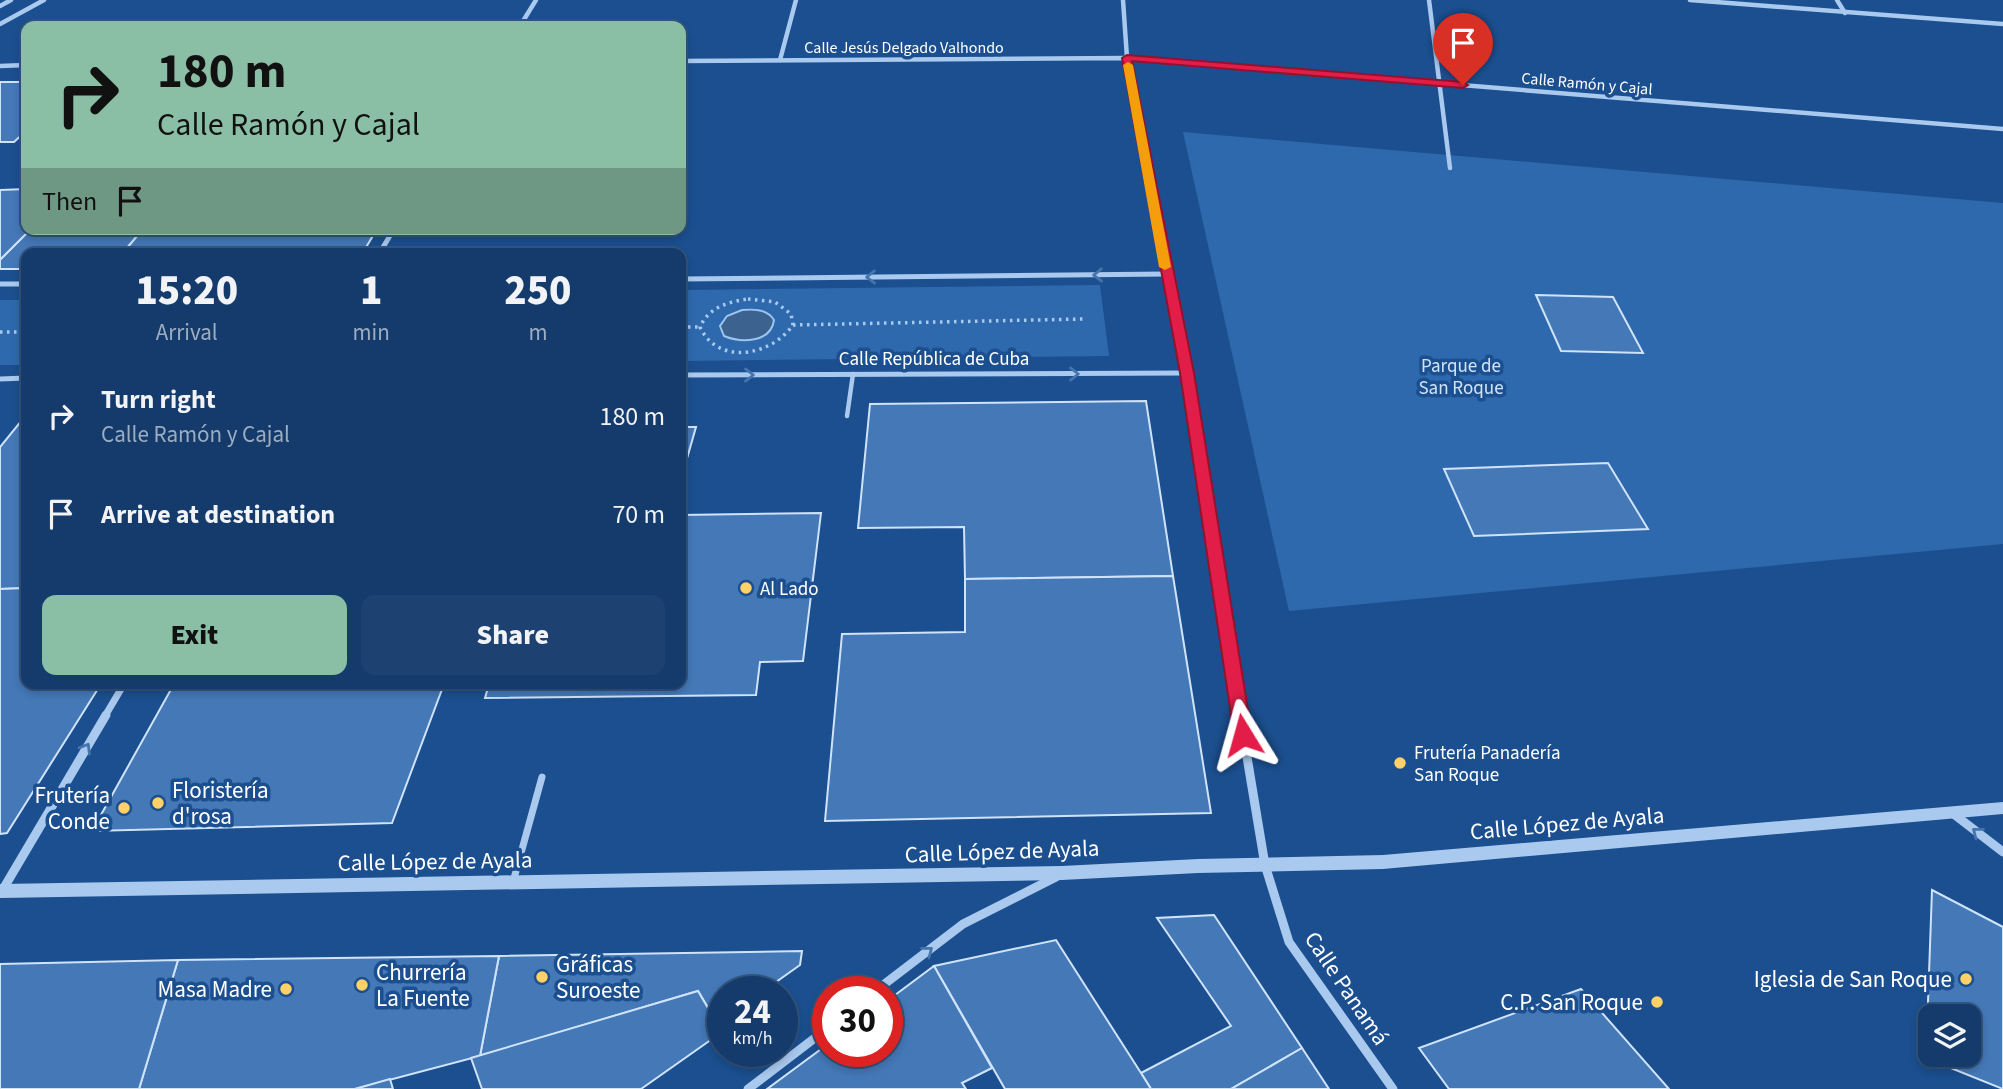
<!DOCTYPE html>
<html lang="en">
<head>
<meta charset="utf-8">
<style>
  :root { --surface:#143b6b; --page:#1d4271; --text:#f1f3f6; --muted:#9dadc1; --line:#33557e; --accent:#8abfa5 }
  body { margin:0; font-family:"Source Sans 3",sans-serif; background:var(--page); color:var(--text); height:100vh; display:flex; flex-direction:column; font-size:26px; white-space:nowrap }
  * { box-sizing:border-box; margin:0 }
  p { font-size:23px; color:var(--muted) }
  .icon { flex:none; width:38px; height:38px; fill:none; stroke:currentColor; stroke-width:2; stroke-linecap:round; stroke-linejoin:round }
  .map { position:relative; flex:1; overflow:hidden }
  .sheet { position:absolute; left:21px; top:248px; width:665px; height:441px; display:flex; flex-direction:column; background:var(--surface); border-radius:14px; box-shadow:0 4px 10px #0003,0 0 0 2px var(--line) }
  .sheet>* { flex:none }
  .guide { position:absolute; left:21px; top:21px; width:665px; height:214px; border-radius:14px; box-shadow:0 4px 10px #0003,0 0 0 2px var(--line); background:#8abfa5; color:#111; overflow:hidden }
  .controls { position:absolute; left:1918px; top:1004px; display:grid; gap:14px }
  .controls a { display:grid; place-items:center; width:63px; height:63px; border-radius:14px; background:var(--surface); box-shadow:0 4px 10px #0003,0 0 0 2px var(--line); font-size:35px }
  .speed { position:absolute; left:707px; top:976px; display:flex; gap:14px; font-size:35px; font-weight:700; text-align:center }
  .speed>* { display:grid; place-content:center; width:91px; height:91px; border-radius:50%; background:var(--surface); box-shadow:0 4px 10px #0003,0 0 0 2px var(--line); line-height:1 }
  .speed small { font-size:18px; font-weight:400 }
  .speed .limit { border:10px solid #d22; background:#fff; color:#111 }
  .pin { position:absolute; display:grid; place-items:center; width:60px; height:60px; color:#fff; margin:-72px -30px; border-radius:50% 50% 50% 0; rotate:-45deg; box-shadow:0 0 7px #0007 }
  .pin .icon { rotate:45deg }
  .me { position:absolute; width:77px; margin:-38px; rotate:352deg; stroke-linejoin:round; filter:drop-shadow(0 0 5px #0008) }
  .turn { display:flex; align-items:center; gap:24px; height:147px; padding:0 21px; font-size:32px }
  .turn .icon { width:91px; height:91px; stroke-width:2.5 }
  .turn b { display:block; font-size:49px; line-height:60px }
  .then { display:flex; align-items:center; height:66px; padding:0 21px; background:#0003; gap:14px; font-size:26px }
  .eta { display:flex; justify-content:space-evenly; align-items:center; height:119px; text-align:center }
  .eta b { font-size:42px; font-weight:800; line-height:49px }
  .button { display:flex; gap:14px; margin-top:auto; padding:14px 21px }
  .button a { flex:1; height:80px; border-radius:14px; background:var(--accent); color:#111; font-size:28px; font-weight:800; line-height:80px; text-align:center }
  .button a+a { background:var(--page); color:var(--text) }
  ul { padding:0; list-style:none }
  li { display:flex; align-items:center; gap:21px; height:98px; padding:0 21px }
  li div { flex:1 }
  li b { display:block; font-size:26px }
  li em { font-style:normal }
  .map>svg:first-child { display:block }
  .green { fill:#2e69ad }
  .water { fill:#3c6290; stroke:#9cc4f0; stroke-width:2 }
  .building { fill:#4478b7; stroke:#cfe3fa; stroke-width:2; fill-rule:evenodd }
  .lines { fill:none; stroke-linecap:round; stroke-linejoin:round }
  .path { stroke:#a9c9ee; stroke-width:3.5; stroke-dasharray:2.5 4.5; stroke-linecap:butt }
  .service-far1 { stroke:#a9c9ee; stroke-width:4.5 }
  .service { stroke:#a9c9ee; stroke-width:7 }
  .minor-far3 { stroke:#a9c9ee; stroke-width:4.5 }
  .minor-far2 { stroke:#a9c9ee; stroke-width:5 }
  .minor-far1 { stroke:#a9c9ee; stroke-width:7 }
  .minor { stroke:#a9c9ee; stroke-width:9 }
  .tertiary { fill:#a9c9ee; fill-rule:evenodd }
  .oneway { stroke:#4674ac }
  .route { fill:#e11d48; stroke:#92132f; stroke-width:2 }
  .slow { fill:#f59e0b }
  .poi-dot { fill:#ffd166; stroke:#1b4f8f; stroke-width:2.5 }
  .labels { text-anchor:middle; stroke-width:7; stroke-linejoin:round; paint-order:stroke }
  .far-street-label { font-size:16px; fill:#fff; stroke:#1b4f8f }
  .street-label { font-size:19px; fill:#fff; stroke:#1b4f8f }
  .park-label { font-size:19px; fill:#cfe3fa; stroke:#1b4f8f }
  .poi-label { font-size:19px; fill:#fff; stroke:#1b4f8f; text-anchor:start }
  .near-poi-label { font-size:23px; fill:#fff; stroke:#1b4f8f; text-anchor:end }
  .near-street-label { font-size:23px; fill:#fff; stroke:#1b4f8f }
</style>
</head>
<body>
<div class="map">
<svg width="2003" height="1089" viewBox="0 0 2003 1089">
  <rect width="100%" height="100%" fill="#1b4f8f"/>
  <g class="green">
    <polygon points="1183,132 2003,203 2003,544 1289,611"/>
    <polygon points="1100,285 1109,356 681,361 681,290"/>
    <rect x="0" y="300" width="26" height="65"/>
  </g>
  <path class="water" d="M742 310C754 309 767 309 774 320 771 343 741 343 724 336L720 326 727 316Z"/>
  <g class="building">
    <polygon points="0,82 26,82 26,131 14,142 0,142"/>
    <polygon points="26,189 26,229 31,229 0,260 0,190"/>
    <polygon points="31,229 143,229 122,254 26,254 26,269 0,269 0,260"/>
    <polygon points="143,229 377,229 362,254 122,254"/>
    <polygon points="1536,295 1613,297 1643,353 1561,351"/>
    <polygon points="1146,401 1173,576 965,579 964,527 858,528 870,404"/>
    <polygon points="26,415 26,588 0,589 0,447"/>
    <polygon points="681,427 696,427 684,469 681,469"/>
    <polygon points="1608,463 1648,529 1474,536 1444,469"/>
    <polygon points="821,513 803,661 760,662 756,695 485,698 489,684 681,684 681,515"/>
    <polygon points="1173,576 1211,813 825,821 842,634 965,632 965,579"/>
    <polygon points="26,588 26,684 101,684 7,833 0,834 0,589"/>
    <polygon points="174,684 444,684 392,823 92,831"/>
    <path d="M1932 890 2003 927V1089L1926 1058ZM1930 1017H1969V1055H1930Z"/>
    <polygon points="1214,915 1302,1048 1231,1089 1151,1089 1141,1073 1231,1026 1157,918"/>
    <polygon points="1056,940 1141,1073 1151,1089 1005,1089 934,966"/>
    <polygon points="802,951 800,965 762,992 723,992 723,1020 717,1023 698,991 480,1056 499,956"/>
    <polygon points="499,956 480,1056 355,1089 139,1089 178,960"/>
    <polygon points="178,960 139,1089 0,1089 0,964"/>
    <polygon points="934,966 992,1068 962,1083 966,1089 767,1089 828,1044 828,1052 887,1052 887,1001"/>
    <polygon points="1581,989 1669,1089 1449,1089 1419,1048"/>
    <polygon points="698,991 722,1032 641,1089 482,1089 471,1058"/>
    <polygon points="1302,1048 1329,1089 1231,1089"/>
    <polygon points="390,1079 393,1089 355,1089"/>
  </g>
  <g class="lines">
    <g class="path">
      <path d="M748 299 775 302 791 314 793 325C771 356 718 366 700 327 709 307 728 302 748 299Z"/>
      <polyline points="793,325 1083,319"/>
      <polyline points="681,327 700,327"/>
      <polyline points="0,332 26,332"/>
    </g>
    <polyline class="service-far1" points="847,416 853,374"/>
    <polyline class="service" points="513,882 542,777"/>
    <g class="minor-far3">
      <polyline points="1123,0 1127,58 1151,186"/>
      <polyline points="1429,0 1450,168"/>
      <polyline points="1690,0 2003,24"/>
      <polyline points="1837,0 1845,13"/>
      <polyline points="0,6 11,0"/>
      <polyline points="0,24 44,0"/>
      <polyline points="520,26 536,0"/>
      <polyline points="780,60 796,0"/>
      <polyline points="681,61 1127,58 2003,129"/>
      <polyline points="0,66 26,65"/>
    </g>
    <g class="minor-far2">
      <polyline points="1151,185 1194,421"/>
      <polyline points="379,254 394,229"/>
      <polyline points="681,279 1167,274"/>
      <polyline points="0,284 26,284"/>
      <polyline points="681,375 1187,373"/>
      <polyline points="0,379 26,378"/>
    </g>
    <g class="minor-far1">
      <polyline points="1194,419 1240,716"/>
      <polyline points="105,716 124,684"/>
    </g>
    <g class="minor">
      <polyline points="1240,715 1265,865 1289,942 1393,1089"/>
      <polyline points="1951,812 2003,852"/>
      <polyline points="2,891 106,715"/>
      <polyline points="874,992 963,924 1056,877"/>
      <polyline points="748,1089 828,1028"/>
    </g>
    <polygon class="tertiary" points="2003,802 2003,814 1383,869 1198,873 1062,880 0,898 0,884 1062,866 1198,859 1383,855"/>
  </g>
  <defs><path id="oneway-chevron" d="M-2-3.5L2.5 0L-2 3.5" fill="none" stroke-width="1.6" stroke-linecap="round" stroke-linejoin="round" transform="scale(1.75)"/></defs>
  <g class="oneway">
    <use href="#oneway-chevron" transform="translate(1098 275) rotate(179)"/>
    <use href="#oneway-chevron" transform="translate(871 277) rotate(179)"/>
    <use href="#oneway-chevron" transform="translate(1074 374)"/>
    <use href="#oneway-chevron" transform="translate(749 375)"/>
    <use href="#oneway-chevron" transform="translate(86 748) rotate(-59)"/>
    <use href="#oneway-chevron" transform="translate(1977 832) rotate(-142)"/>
    <use href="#oneway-chevron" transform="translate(928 951) rotate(-38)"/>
  </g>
  <polygon class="route" points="1127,55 1463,82 1468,85 1463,88 1132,61 1194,373 1252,735 1250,740 1243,743 1237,740 1234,735 1180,373 1122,58"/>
  <polygon class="slow" points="1128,62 1133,65 1171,267 1165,270 1159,267 1123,65"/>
  <g class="poi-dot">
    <circle cx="746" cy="588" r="7"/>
    <circle cx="1400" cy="763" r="7"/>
    <circle cx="158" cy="803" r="7"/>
    <circle cx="124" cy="808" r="7"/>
    <circle cx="542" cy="977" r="7"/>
    <circle cx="1966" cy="979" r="7"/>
    <circle cx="362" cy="985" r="7"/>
    <circle cx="286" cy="989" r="7"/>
    <circle cx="1657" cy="1002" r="7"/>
  </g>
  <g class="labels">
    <g class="far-street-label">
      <text x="904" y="53">Calle Jesús Delgado Valhondo</text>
      <text transform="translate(1587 83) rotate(5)" y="6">Calle Ramón y Cajal</text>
    </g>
    <g class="street-label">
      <text x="934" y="365">Calle República de Cuba</text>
    </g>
    <g class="park-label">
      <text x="1461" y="372">Parque de<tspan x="1461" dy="22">San Roque</tspan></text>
    </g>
    <g class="poi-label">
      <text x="760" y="595">Al Lado</text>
      <text x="1414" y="759">Frutería Panadería<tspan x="1414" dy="22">San Roque</tspan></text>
    </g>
    <g class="near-poi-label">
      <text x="172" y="798" text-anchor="start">Floristería<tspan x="172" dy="26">d'rosa</tspan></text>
      <text x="110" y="803">Frutería<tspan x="110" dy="26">Conde</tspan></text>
      <text x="556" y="972" text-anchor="start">Gráficas<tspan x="556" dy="26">Suroeste</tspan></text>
      <text x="376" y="980" text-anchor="start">Churrería<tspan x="376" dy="26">La Fuente</tspan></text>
      <text x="1952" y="987">Iglesia de San Roque</text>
      <text x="272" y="997">Masa Madre</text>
      <text x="1643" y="1010">C.P. San Roque</text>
    </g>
    <g class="near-street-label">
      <text transform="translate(1567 823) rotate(-5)" y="8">Calle López de Ayala</text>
      <text transform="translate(1002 851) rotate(-2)" y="8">Calle López de Ayala</text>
      <text transform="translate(435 861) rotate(-1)" y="8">Calle López de Ayala</text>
      <text transform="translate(1347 988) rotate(56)" y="8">Calle Panamá</text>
    </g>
  </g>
</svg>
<div class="controls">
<a><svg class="icon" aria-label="layers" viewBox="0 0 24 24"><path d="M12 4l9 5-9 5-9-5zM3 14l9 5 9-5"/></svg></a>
</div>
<div class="speed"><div>24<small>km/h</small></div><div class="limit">30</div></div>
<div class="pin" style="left:1463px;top:85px;background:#d93025"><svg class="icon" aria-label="arrive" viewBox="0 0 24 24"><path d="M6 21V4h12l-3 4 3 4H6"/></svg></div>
<svg class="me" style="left:1243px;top:735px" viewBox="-20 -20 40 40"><path d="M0-17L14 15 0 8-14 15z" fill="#e11d48" stroke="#fff" stroke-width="4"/></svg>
<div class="guide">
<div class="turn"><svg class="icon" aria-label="right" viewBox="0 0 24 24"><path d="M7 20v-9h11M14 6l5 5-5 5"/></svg><div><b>180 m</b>Calle Ramón y Cajal</div></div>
<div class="then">Then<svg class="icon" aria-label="arrive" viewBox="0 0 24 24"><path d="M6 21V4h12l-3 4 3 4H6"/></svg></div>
</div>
<section class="sheet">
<div class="eta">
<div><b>15:20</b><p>Arrival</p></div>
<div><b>1</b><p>min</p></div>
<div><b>250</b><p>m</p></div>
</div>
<ul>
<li><svg class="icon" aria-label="right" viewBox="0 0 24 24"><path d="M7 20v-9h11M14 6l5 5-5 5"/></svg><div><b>Turn right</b><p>Calle Ramón y Cajal</p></div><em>180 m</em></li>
<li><svg class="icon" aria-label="arrive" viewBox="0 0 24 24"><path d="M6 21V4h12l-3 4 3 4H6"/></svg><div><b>Arrive at destination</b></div><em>70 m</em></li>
</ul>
<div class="button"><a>Exit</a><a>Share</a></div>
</section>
</div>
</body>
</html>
